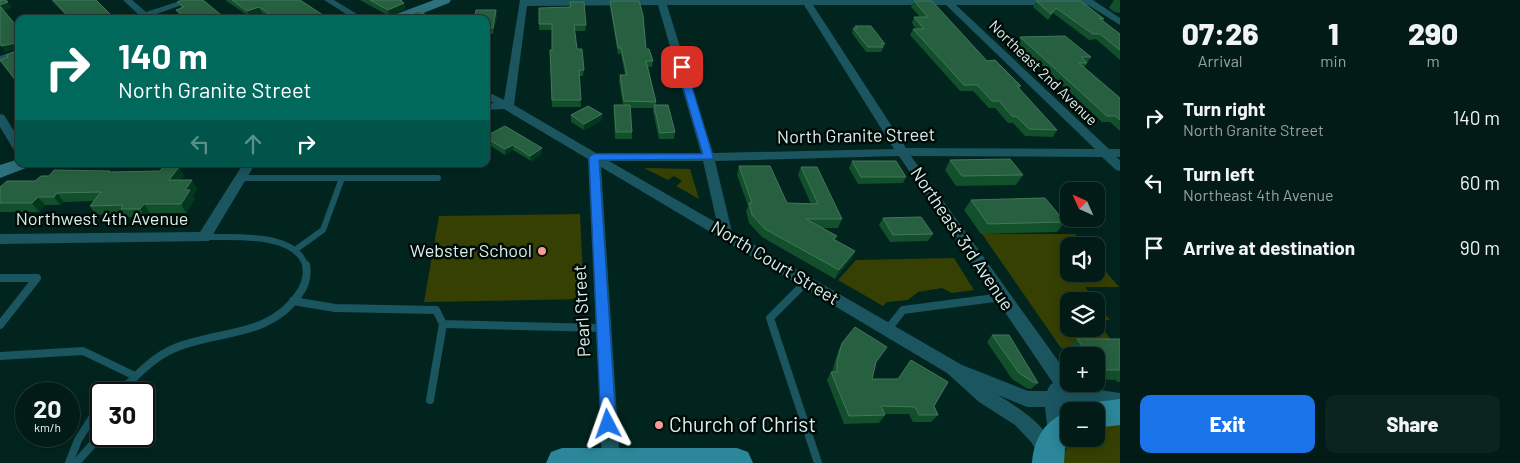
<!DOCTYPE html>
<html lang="en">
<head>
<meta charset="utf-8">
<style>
  :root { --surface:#021b17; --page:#0c2420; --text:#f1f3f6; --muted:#96a1a1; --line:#233936; --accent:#1a73e8 }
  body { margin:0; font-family:Barlow,sans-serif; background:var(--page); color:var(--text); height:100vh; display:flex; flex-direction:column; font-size:19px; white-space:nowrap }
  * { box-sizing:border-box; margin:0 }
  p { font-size:16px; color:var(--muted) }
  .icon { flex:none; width:28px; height:28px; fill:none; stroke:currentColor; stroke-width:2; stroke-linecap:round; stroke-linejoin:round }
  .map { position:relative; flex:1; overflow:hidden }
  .drawer { display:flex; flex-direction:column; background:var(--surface); width:400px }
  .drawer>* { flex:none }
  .hud { position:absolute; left:15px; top:15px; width:475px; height:152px; border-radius:10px; box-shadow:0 2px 12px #0003,0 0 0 1px var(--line); background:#00695c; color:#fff; overflow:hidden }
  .needle { width:32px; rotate:315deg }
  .tools { position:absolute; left:1060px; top:182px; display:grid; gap:10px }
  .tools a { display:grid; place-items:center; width:45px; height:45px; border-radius:10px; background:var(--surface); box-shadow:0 2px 12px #0003,0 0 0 1px var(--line); font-size:25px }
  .speed { position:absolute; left:15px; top:382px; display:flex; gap:10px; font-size:25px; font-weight:700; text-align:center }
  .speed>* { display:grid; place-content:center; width:65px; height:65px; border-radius:50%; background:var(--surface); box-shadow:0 2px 12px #0003,0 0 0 1px var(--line); line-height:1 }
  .speed small { font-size:12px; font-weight:400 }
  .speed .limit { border:2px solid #111; border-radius:8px; background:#fff; color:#111 }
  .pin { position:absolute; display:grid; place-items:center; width:42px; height:42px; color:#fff; margin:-21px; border-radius:10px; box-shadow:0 2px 8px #0006 }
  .me { position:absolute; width:55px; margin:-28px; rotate:356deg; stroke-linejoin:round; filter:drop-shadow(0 0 4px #0008) }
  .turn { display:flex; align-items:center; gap:18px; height:105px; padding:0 20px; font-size:22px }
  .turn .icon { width:65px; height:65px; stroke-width:2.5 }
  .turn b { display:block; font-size:35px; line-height:42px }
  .lanes { display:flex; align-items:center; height:48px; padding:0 20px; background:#0003; justify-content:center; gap:25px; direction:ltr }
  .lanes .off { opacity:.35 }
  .eta { display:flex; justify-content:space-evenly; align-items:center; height:85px; text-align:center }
  .eta b { font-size:30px; font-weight:800; line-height:35px }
  .action { display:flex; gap:10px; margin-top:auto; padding:10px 20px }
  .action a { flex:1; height:58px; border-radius:10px; background:var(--accent); color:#fff; font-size:20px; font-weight:800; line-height:58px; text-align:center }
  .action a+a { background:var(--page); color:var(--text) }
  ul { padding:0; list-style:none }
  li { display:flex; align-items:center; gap:15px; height:65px; padding:0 20px }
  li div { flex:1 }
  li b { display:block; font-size:19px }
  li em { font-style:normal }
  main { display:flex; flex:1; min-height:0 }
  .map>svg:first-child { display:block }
  .green { fill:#364002 }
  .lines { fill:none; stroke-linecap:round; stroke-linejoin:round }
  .lane-far1 { stroke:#1a5560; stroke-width:6 }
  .lane { stroke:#1a5560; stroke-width:8 }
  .street { fill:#1a5560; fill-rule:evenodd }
  .secondary { fill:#2d707e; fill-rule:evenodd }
  .primary { fill:#2b8799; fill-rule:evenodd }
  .wall { fill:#124f2b }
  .shaded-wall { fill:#03371e }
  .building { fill:#276040; stroke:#43775a }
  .route { fill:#1a73e8; stroke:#114b97 }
  .poi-dot { fill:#f59c95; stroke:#000b08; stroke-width:2 }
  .labels { text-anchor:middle; stroke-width:5; stroke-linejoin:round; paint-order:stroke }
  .far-street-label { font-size:15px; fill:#d8efea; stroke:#000b08 }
  .street-label { font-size:18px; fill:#d8efea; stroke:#000b08 }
  .poi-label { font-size:18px; fill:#d8efea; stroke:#000b08; text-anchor:end }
  .near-poi-label { font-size:21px; fill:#d8efea; stroke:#000b08; text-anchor:start }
</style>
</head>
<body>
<main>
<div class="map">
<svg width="1120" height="463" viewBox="0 0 1120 463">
  <rect width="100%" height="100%" fill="#02241f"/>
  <g class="green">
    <polygon points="644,168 690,169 699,199 676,186 682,181 674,176 668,180"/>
    <polygon points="580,214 584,299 424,302 439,216"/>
    <polygon points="982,234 1075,234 1085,246 1069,246 1069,274 1096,274 1096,260 1119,287 1085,287 1096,301 1069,301 1069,329 1096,329 1096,302 1110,320 1097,321 1117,348 1061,348"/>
    <polygon points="954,258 974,290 952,293 942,288 918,292 908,300 887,302 883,306 838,280 856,260"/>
    <path d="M1120 422V463H1064C1063 452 1067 445 1075 439H1096V426Z"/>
  </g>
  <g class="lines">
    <g class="lane-far1">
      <polyline points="241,178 438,178"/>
      <path d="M204 237C233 238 296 231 306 267"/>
      <polyline points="295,250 323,230 342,178"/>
    </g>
    <g class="lane">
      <polyline points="0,278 37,278 0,325"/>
      <polyline points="806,282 770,318 818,463"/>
      <polyline points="293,301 335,308 436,310 443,324 602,328"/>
      <polyline points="888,329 903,310 1002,297"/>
      <polyline points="0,356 83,351 135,376"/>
      <path d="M121 391C137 375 153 357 175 348 217 330 270 338 299 294 305 286 308 276 306 265"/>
      <polyline points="430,400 443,324"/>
      <polyline points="69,463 78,440 101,404"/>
      <polyline points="76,463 101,435"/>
    </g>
    <g class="street">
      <polygon points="123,0 132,0 146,12 183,0 196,0 151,16 152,19 127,19 138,14"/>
      <polygon points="324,0 334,0 365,19 354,19"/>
      <path d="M520 0H1093L1120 18V25L1088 5H956L1109 149H1120V157H1116L1120 160V171L1116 170 1102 157 911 156 1069 376V384H1084L1093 389 1120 393V409L1074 402 1063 404 1066 433 1063 439 1057 442 1051 439 1048 433 1045 407H1027L998 395C1022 410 1046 425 1057 452L1055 458 1048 461 1041 458 1031 442 1015 425 979 402 947 373 601 167 620 463H602L588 159 504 109 486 110V104L494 103 486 99V91L504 100ZM658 5 701 153H596L514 105 527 6ZM667 5H804L894 149 713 153ZM813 5H946L1095 149 906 148ZM899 156 1053 383 1050 385 1047 391H1028L962 365 732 232 715 161ZM609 161H703L717 223Z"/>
      <polygon points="19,50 19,56 0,62 0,56"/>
      <polygon points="0,114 4,115 19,139 19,153 15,152 0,127"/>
      <polygon points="243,164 255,164 209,241 0,244 0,234 200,232"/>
    </g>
    <g class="secondary">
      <polygon points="434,0 451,0 449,3 408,19 390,19 391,16"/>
      <polygon points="19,159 19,164 29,164 26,168 0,178 0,165"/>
    </g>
    <g class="primary">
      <polygon points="1120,399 1120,425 1096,428 1096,411 1083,411 1086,405 1096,402"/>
      <path d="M1069 411V439H1074L1065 448 1064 463H1032C1034 438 1045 420 1069 411Z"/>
      <polygon points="562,448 737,448 748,452 753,463 546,463 551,452"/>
    </g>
  </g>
  <g class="wall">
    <polygon points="51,0 96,0 115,19 69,19"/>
    <polygon points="225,0 300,0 327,19 269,19 262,13 250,17"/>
    <polygon points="360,0 402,0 404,3 405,9 389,16"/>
    <polygon points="1114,0 1120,0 1120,13 1114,12 1109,8"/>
    <polygon points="610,1 646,49 653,61 652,67 648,67 656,102 656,105 675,132 674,139 659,139 653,112 653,108 630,108 632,132 632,139 615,139 614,111 614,105 623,105 619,82 620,75 625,75 621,54 618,54 610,7"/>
    <polygon points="914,1 987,61 1021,86 1019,89 1057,130 1053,137 1025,136 1013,123 1008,123 995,108 989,108 973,91 960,91 910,35 913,29 916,29 912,23 914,17 920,17 911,7"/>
    <polygon points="1036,1 1104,19 1102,21 1120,34 1120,60 1096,39 1089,40 1053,13 1048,20 1033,7"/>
    <polygon points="177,2 226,19 183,19 179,16 176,10 181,8"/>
    <polygon points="570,2 586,25 585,31 574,31 577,49 584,70 583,76 579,76 581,107 552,107 550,50 552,50 552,30 539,30 539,8 570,7"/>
    <polygon points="496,10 497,16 493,34 490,34 486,63 486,19"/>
    <polygon points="855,26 885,44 881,52 866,52 852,33 853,28 855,28"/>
    <polygon points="1020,37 1091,57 1084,68 1120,98 1120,131 1110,122 1102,122 1017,43"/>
    <polygon points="602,114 601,121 584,130 571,122 571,115"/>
    <polygon points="486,136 542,148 542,154 531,161 513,150 505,155 486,143"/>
    <polygon points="950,160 1023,175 1016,185 956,186 945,170"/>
    <polygon points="852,161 906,177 903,183 858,184 849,168"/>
    <polygon points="739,166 787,203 811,204 798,175 801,167 842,219 838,228 822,228 837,236 835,240 855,251 851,260 835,279 762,237 749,223 746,211 748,206 737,175"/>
    <polygon points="179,167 184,176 181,180 197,189 193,195 195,199 186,213 150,213 146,218 127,217 125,214 96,215 90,206 94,201 64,202 60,205 45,205 39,212 0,212 0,187 35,181 111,172 160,171"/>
    <polygon points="971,200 1065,222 1057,232 981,234 964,210"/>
    <polygon points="883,218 933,234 928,241 890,242 879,225"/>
    <polygon points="992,335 1038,383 1031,389 1026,388 1012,379 987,342"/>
    <polygon points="1077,339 1120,339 1120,382 1117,382 1116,380 1096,379 1096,356 1072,356 1067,349"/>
    <polygon points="842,343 875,363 872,379 934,406 938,415 931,422 913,422 909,414 884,414 885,415 879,423 844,424 827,380 831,372 832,372 838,351"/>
  </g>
  <g class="shaded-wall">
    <polygon points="402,0 405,9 389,16 388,10"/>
    <polygon points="8,2 12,8 3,10 0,7 0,5"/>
    <polygon points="259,7 262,13 250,17 247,11"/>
    <polygon points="496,10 497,16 493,34 493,28"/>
    <polygon points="490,28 490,34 487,63 486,56"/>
    <polygon points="16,43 19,49 5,52 1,46"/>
    <polygon points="602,114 601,121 584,130 584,124"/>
    <polygon points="513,145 513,150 505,155 505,149"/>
    <polygon points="542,148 542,154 531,161 530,156"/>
    <polygon points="179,167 184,176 175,189 169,180"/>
    <polygon points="192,180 197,189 193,195 195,199 186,213 181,204 185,190"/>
    <polygon points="57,193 64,202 60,205 54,197"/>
    <polygon points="38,197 45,205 39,212 32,203"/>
    <polygon points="144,204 150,213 146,218 140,209"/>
    <polygon points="855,251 851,260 835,279 839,270"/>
  </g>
  <g class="building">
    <polygon points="0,0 6,0 8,2 0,5"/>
    <polygon points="53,0 96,0 115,19 71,19"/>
    <polygon points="182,0 203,0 226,19 188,19 176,10 184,7 177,2"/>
    <polygon points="232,0 300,0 326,17 322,19 277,19 259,7 247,11"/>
    <polygon points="370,0 402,0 400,1 404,3 388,10"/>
    <polygon points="610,1 639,1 643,15 646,49 649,49 653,61 646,61 656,102 624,101 620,75 627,75 621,48 618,48"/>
    <polygon points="914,1 932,1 987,61 995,60 1021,86 1017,86 1057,130 1029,129 1017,117 1012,116 999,101 992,101 977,85 964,85 913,29 924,29 914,17 928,17"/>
    <polygon points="1036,1 1081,1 1104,19 1099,18 1120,34 1120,50 1100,34 1093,34 1056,8 1051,14"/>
    <polygon points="570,2 584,2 586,25 574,25 577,49 582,49 584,70 579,70 581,100 552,100 550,50 552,50 552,24 539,24 539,8 571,7"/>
    <polygon points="0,6 19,29 19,37 17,37 19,40 19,85 0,60 8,57 6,55 16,51 16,43 1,46 0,44"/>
    <polygon points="476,10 496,10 493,28 490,28 486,56 486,19 474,19"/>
    <polygon points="418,11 435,19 404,19 397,15 408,15"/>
    <polygon points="855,26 871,26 885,44 881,44 883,47 868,47 853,28 857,28"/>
    <polygon points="1065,36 1091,57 1081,57 1087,63 1079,63 1120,98 1120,120 1115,116 1107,116 1020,37"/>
    <polygon points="614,105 630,105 632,132 616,132"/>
    <polygon points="654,105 668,105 675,132 660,133"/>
    <polygon points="588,106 602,114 584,124 571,115"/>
    <polygon points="505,126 542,148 530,156 513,145 505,149 486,138 486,136"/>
    <polygon points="1010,159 1023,175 962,176 950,160"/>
    <polygon points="852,161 896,161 906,177 861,177"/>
    <polygon points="739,166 770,166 787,203 818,204 801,167 817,167 842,219 806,219 837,236 833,239 855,251 839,270 765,229 752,215 749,203 752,203"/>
    <polygon points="163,167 179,167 169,180 192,180 185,190 190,190 181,204 144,204 140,209 121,209 123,205 90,206 101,192 57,193 54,197 38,197 32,203 0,203 0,187 7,181 35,181 41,176 49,176 54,170 110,171 109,172 160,171"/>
    <polygon points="1045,198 1065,222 988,224 971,200"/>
    <polygon points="921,217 933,234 893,235 883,218"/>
    <polygon points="855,327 887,347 876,362 872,379 898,379 911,360 948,382 934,406 938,415 919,415 915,407 881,406 885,415 849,416 831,372 837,372 837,362 842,343"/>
    <polygon points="992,335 1009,335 1038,383 1033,382 1019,373"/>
    <polygon points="1077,339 1120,339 1120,370 1099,370 1096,365 1096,356 1090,356"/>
  </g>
  <polygon class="route" points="679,65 686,67 713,157 712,159 599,160 616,424 614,429 608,431 603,429 601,424 589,157 594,154 703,154 677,67"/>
  <g class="poi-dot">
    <circle cx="542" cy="251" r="5"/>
    <circle cx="659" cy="425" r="5"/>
  </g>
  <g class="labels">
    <g class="far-street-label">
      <text transform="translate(1043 73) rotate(44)" y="5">Northeast 2nd Avenue</text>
    </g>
    <g class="street-label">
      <text transform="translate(856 136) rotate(-1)" y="6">North Granite Street</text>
      <text x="102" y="225">Northwest 4th Avenue</text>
      <text transform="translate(962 239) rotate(56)" y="6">Northeast 3rd Avenue</text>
      <text transform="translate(775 263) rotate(31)" y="6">North Court Street</text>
      <text transform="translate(582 311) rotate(-93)" y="6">Pearl Street</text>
    </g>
    <g class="poi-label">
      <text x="532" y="257">Webster School</text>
    </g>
    <g class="near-poi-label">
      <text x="669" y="432">Church of Christ</text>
    </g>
  </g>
</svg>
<div class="tools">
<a><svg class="needle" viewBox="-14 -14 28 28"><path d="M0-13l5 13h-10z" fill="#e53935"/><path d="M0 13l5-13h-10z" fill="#96a1a1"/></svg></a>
<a><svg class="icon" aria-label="sound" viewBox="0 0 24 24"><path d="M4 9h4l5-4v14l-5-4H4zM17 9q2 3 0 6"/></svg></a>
<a><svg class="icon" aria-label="layers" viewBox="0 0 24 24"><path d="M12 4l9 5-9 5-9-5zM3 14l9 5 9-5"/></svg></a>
<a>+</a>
<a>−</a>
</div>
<div class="speed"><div>20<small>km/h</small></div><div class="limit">30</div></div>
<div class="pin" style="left:682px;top:67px;background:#d93025"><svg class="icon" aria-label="arrive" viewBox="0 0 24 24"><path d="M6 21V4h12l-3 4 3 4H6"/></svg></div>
<svg class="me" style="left:608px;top:424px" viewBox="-20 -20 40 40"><path d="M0-17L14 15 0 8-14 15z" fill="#1a73e8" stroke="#fff" stroke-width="4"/></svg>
<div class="hud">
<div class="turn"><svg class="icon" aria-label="right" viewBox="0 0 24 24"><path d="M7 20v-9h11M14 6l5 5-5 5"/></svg><div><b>140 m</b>North Granite Street</div></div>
<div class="lanes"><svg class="icon off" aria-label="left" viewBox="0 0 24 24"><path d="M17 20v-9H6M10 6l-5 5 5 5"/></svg><svg class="icon off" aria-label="ahead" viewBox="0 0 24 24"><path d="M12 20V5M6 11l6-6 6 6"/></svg><svg class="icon" aria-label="right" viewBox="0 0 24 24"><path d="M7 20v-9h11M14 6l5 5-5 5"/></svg></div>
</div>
</div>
<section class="drawer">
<div class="eta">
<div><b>07:26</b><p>Arrival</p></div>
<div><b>1</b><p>min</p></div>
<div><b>290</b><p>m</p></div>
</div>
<ul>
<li><svg class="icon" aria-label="right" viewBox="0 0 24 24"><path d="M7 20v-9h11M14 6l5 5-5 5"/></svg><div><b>Turn right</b><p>North Granite Street</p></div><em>140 m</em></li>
<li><svg class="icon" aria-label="left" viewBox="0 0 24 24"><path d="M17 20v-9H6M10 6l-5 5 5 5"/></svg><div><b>Turn left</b><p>Northeast 4th Avenue</p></div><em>60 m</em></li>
<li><svg class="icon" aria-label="arrive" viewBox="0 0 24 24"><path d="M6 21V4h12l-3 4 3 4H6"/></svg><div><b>Arrive at destination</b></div><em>90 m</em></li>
</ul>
<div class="action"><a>Exit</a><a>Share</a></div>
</section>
</main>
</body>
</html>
